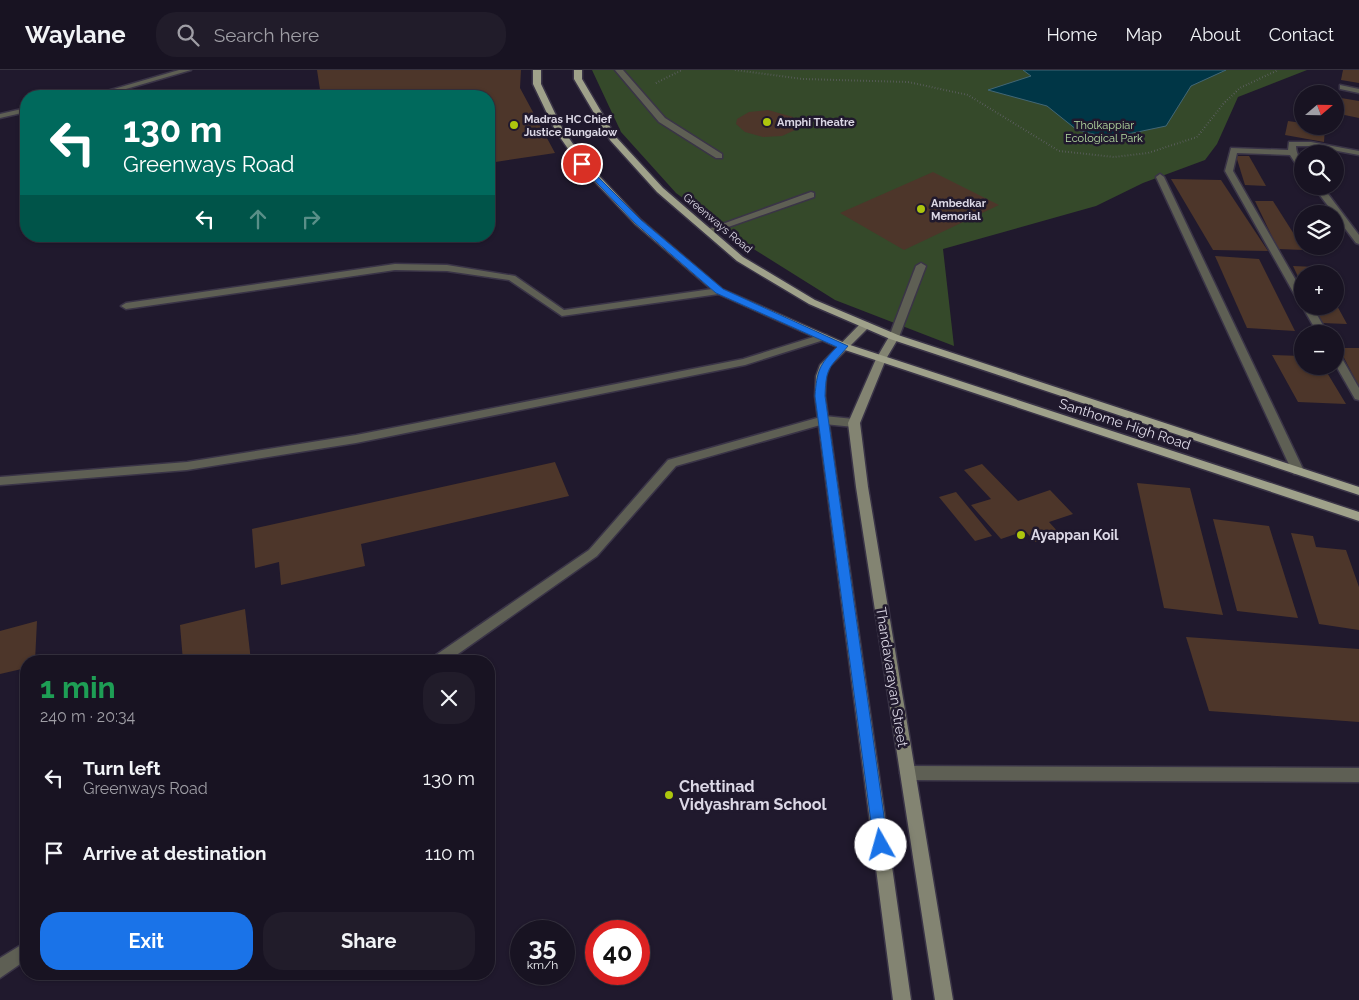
<!DOCTYPE html>
<html lang="en">
<head>
<meta charset="utf-8">
<style>
  :root { --surface:#181322; --page:#211c2a; --text:#f1f3f6; --muted:#9f9ea5; --line:#363240; --accent:#1a73e8 }
  body { margin:0; font-family:Raleway,sans-serif; background:var(--page); color:var(--text); height:100vh; display:flex; flex-direction:column; font-size:19px; white-space:nowrap }
  * { box-sizing:border-box; margin:0 }
  p { font-size:16px; color:var(--muted) }
  .icon { flex:none; width:28px; height:28px; fill:none; stroke:currentColor; stroke-width:2; stroke-linecap:round; stroke-linejoin:round }
  .map { position:relative; flex:1; overflow:hidden }
  .side { position:absolute; left:20px; top:585px; width:475px; height:325px; display:flex; flex-direction:column; background:var(--surface); border-radius:20px; box-shadow:0 1px 4px #0004,0 0 0 1px var(--line) }
  .side>* { flex:none }
  .guide { position:absolute; left:20px; top:20px; width:475px; height:152px; border-radius:20px; box-shadow:0 1px 4px #0004,0 0 0 1px var(--line); background:#00695c; color:#fff; overflow:hidden }
  .needle { width:32px; rotate:70deg }
  .buttons { position:absolute; left:1294px; top:15px; display:grid; gap:10px }
  .buttons a { display:grid; place-items:center; width:50px; height:50px; border-radius:50%; background:var(--surface); box-shadow:0 1px 4px #0004,0 0 0 1px var(--line); font-size:25px }
  .speed { position:absolute; left:510px; top:850px; display:flex; gap:10px; font-size:25px; font-weight:700; text-align:center }
  .speed>* { display:grid; place-content:center; width:65px; height:65px; border-radius:50%; background:var(--surface); box-shadow:0 1px 4px #0004,0 0 0 1px var(--line); line-height:1 }
  .speed small { font-size:12px; font-weight:400 }
  .speed .limit { border:8px solid #d22; background:#fff; color:#111 }
  .pin { position:absolute; display:grid; place-items:center; width:42px; height:42px; color:#fff; margin:-21px; border:2px solid #fff; border-radius:50%; box-shadow:0 1px 5px #0007 }
  .me { position:absolute; width:55px; margin:-28px; rotate:353deg; stroke-linejoin:round; filter:drop-shadow(0 0 4px #0008) }
  .turn { display:flex; align-items:center; gap:18px; height:105px; padding:0 20px; font-size:22px }
  .turn .icon { width:65px; height:65px; stroke-width:2.5 }
  .turn b { display:block; font-size:35px; line-height:42px }
  .lanes { display:flex; align-items:center; height:48px; padding:0 20px; background:#0003; justify-content:center; gap:25px; direction:ltr }
  .lanes .off { opacity:.35 }
  .round { display:grid; place-items:center; flex:none; width:52px; height:52px; border-radius:20px; background:var(--page) }
  .head { display:flex; align-items:center; justify-content:space-between; height:85px; padding:0 20px }
  h1 { font-size:30px; font-weight:700; line-height:38px; color:#1e9e55 }
  .button { display:flex; gap:10px; margin-top:auto; padding:10px 20px }
  .button a { flex:1; height:58px; border-radius:20px; background:var(--accent); color:#fff; font-size:20px; font-weight:700; line-height:58px; text-align:center }
  .button a+a { background:var(--page); color:var(--text) }
  ul { padding:0; list-style:none }
  li { display:flex; align-items:center; gap:15px; height:75px; padding:0 20px }
  li div { flex:1 }
  li b { display:block; font-size:19px }
  li em { font-style:normal }
  header { display:flex; align-items:center; gap:30px; box-sizing:border-box; height:70px; padding:0 25px; background:var(--surface); border-bottom:1px solid var(--line) }
  header strong { font-size:24px }
  nav { display:flex; gap:28px; margin-inline-start:auto; font-size:18px }
  .search { width:350px; height:45px; background:var(--page); display:flex; align-items:center; gap:12px; box-sizing:border-box; padding:0 18px; border-radius:20px; color:var(--muted); font-size:19px }
  .map>svg:first-child { display:block }
  .green { fill:#35492a }
  .water { fill:#003646; stroke:#426776 }
  .building { fill:#4d362a }
  .lines { fill:none; stroke-linecap:round; stroke-linejoin:round }
  .lane-casing { stroke:#3a3447; stroke-width:3 }
  .street-casing { stroke:#3a3447; stroke-width:3 }
  .secondary-casing { stroke:#3a3447; stroke-width:3 }
  .primary-casing { stroke:#3a3447; stroke-width:3 }
  .path { stroke:#706a7b; stroke-width:2; stroke-dasharray:0.5 2.5; stroke-linecap:butt }
  .lane { fill:#5e5f54; fill-rule:evenodd }
  .street { fill:#5e5f54; fill-rule:evenodd }
  .secondary { fill:#838472; fill-rule:evenodd }
  .primary { fill:#9fa18a; fill-rule:evenodd }
  .route { fill:#1a73e8; stroke:#114b97 }
  .poi-dot { fill:#adc60d; stroke:#20192d; stroke-width:2 }
  .labels { text-anchor:middle; stroke-width:5; stroke-linejoin:round; paint-order:stroke }
  .far-poi-label { font-size:11px; font-weight:bold; fill:#dcd8e6; stroke:#20192d; text-anchor:start }
  .far-park-label { font-size:11px; fill:#b7dea3; stroke:#20192d }
  .far-street-label { font-size:11px; fill:#dcd8e6; stroke:#20192d }
  .street-label { font-size:14px; fill:#dcd8e6; stroke:#20192d }
  .poi-label { font-size:14px; font-weight:bold; fill:#dcd8e6; stroke:#20192d; text-anchor:start }
  .near-poi-label { font-size:16px; font-weight:bold; fill:#dcd8e6; stroke:#20192d; text-anchor:start }
</style>
</head>
<body>
<header>
<strong>Waylane</strong>
<div class="search"><svg class="icon" aria-label="search" viewBox="0 0 24 24"><circle cx="10" cy="10" r="6"/><path d="M15 15l6 6"/></svg>Search here</div>
<nav><a>Home</a><a>Map</a><a>About</a><a>Contact</a></nav>
</header>
<div class="map">
<svg width="1359" height="930" viewBox="0 0 1359 930">
  <rect width="100%" height="100%" fill="#20192d"/>
  <polygon class="green" points="592,0 1307,0 1238,27 1217,74 1205,90 1143,113 1096,136 943,179 954,276 835,230 744,173 676,123 621,62"/>
  <polygon class="water" points="1023,0 1226,0 1191,16 1166,56 1109,68 1077,60 1047,36 988,20 1031,6"/>
  <g class="building">
    <polygon points="317,0 521,0 520,18 555,83 489,93 489,26 321,26"/>
    <polygon points="1343,0 1359,0 1359,13 1341,10"/>
    <polygon points="1335,27 1359,31 1359,48 1335,43"/>
    <polygon points="768,40 793,47 797,55 795,60 782,66 763,67 745,62 736,54 737,49 749,42"/>
    <polygon points="1288,51 1302,53 1302,56 1325,57 1324,72 1285,65"/>
    <polygon points="1236,86 1249,86 1266,116 1245,115"/>
    <polygon points="933,102 999,135 904,180 840,143"/>
    <polygon points="1171,109 1221,110 1268,181 1213,180"/>
    <polygon points="1255,131 1273,131 1304,180 1278,179"/>
    <polygon points="1215,186 1259,189 1295,261 1247,258"/>
    <polygon points="1293,196 1316,197 1319,204 1302,204 1302,215"/>
    <polygon points="1335,232 1347,254 1322,253 1314,236 1335,236"/>
    <polygon points="1339,278 1359,278 1359,317"/>
    <polygon points="1272,285 1302,286 1302,296 1323,296 1346,334 1298,332"/>
    <polygon points="555,392 569,426 361,474 365,496 281,515 279,492 255,498 252,459"/>
    <polygon points="982,394 1018,431 1050,420 1073,444 1049,452 1060,464 1035,472 1025,461 1001,469 971,435 991,429 964,400"/>
    <polygon points="1137,413 1190,418 1223,545 1164,538"/>
    <polygon points="956,422 992,466 975,471 939,427"/>
    <polygon points="1213,449 1269,456 1298,548 1237,541"/>
    <polygon points="1291,463 1313,466 1316,477 1346,480 1359,517 1359,560 1319,554"/>
    <polygon points="245,539 251,591 183,591 180,555"/>
    <polygon points="37,551 35,591 26,591 26,598 0,604 0,561"/>
    <polygon points="1186,567 1359,579 1359,652 1209,641"/>
  </g>
  <g class="lines">
    <defs>
      <g id="lane">
        <polygon points="615,0 623,0 665,48 722,84 722,88 716,88 659,52"/>
        <polygon points="811,122 814,123 814,127 711,163 703,161"/>
        <polygon points="921,193 926,196 899,267 898,269 890,269 889,267 916,196"/>
        <polygon points="823,264 827,265 827,269 745,295 356,373 187,400 0,415 0,407 187,392 356,365 743,289"/>
        <polygon points="824,346 854,349 860,353 854,357 824,354 676,396 597,486 448,591 431,591 433,587 589,480 668,390"/>
        <polygon points="26,872 26,890 0,908 0,888"/>
      </g>
      <g id="street">
        <polygon points="179,0 191,0 102,26 90,26"/>
        <polygon points="1340,15 1359,19 1359,23 1340,19"/>
        <polygon points="26,38 26,42 0,48 0,44"/>
        <path d="M1289 72H1311L1359 81V85L1311 76H1296C1296 86 1303 90 1302 100L1299 99 1290 85 1237 83 1233 101 1302 221V232L1297 229 1225 101 1231 78 1288 80Z"/>
        <polygon points="1160,104 1164,107 1304,401 1302,404 1294,404 1292,401 1156,107"/>
        <polygon points="1313,116 1322,116 1359,165 1359,174 1356,173"/>
        <polygon points="395,194 447,195 515,206 564,240 719,218 724,221 719,224 562,246 509,210 447,201 395,200 126,239 121,236 126,233"/>
        <polygon points="1302,236 1312,236 1328,264 1318,264"/>
        <polygon points="1335,282 1340,285 1359,318 1359,330 1355,329 1335,294"/>
        <polygon points="908,696 1359,698 1359,712 908,710 903,708 900,703 903,698"/>
      </g>
      <g id="secondary">
        <polygon points="865,252 869,253 869,257 830,296 826,306 825,326 911,930 893,930 815,326 816,306 820,295 861,253"/>
        <polygon points="894,264 899,267 886,289 860,353 868,417 953,930 935,930 856,417 848,353 876,289 890,265"/>
      </g>
      <g id="primary">
        <polygon points="533,0 541,0 541,14 563,60 586,92 641,150 722,219 847,274 1359,442 1359,451 839,278 716,223 635,154 580,96 555,60 533,14"/>
        <polygon points="574,0 582,0 582,9 616,67 663,118 743,187 815,230 898,265 1359,417 1359,425 890,269 809,234 737,191 657,122 610,70 574,9"/>
      </g>
    </defs>
    <use href="#lane" class="lane-casing"/>
    <use href="#street" class="street-casing"/>
    <use href="#secondary" class="secondary-casing"/>
    <use href="#primary" class="primary-casing"/>
    <g class="path">
      <polyline points="735,0 803,9 908,12 968,25 1059,81 1114,87 1148,83 1197,67 1224,33 1240,18 1278,0"/>
      <polyline points="656,13 682,0"/>
    </g>
    <use href="#lane" class="lane"/>
    <use href="#street" class="street"/>
    <use href="#secondary" class="secondary"/>
    <use href="#primary" class="primary"/>
  </g>
  <path class="route" d="M582 91 641 150 723 219 848 276C830 298 826 295 825 326L888 775 886 780 881 782 876 780 874 775 815 326C817 301 819 295 837 277L716 223 635 153 580 95V92Z"/>
  <g class="poi-dot">
    <circle cx="767" cy="52" r="5"/>
    <circle cx="514" cy="55" r="5"/>
    <circle cx="921" cy="139" r="5"/>
    <circle cx="1021" cy="465" r="5"/>
    <circle cx="669" cy="725" r="5"/>
  </g>
  <g class="labels">
    <g class="far-poi-label">
      <text x="524" y="53">Madras HC Chief<tspan x="524" dy="13">Justice Bungalow</tspan></text>
      <text x="777" y="56">Amphi Theatre</text>
      <text x="931" y="137">Ambedkar<tspan x="931" dy="13">Memorial</tspan></text>
    </g>
    <g class="far-park-label">
      <text x="1104" y="59">Tholkappiar<tspan x="1104" dy="13">Ecological Park</tspan></text>
    </g>
    <g class="far-street-label">
      <text transform="translate(718 153) rotate(40)" y="4">Greenways Road</text>
    </g>
    <g class="street-label">
      <text transform="translate(1125 354) rotate(18)" y="5">Santhome High Road</text>
      <text transform="translate(892 607) rotate(81)" y="5">Thandavarayan Street</text>
    </g>
    <g class="poi-label">
      <text x="1031" y="470">Ayappan Koil</text>
    </g>
    <g class="near-poi-label">
      <text x="679" y="722">Chettinad<tspan x="679" dy="18">Vidyashram School</tspan></text>
    </g>
  </g>
</svg>
<div class="buttons">
<a><svg class="needle" viewBox="-14 -14 28 28"><path d="M0-13l5 13h-10z" fill="#e53935"/><path d="M0 13l5-13h-10z" fill="#9f9ea5"/></svg></a>
<a><svg class="icon" aria-label="search" viewBox="0 0 24 24"><circle cx="10" cy="10" r="6"/><path d="M15 15l6 6"/></svg></a>
<a><svg class="icon" aria-label="layers" viewBox="0 0 24 24"><path d="M12 4l9 5-9 5-9-5zM3 14l9 5 9-5"/></svg></a>
<a>+</a>
<a>−</a>
</div>
<div class="speed"><div>35<small>km/h</small></div><div class="limit">40</div></div>
<div class="pin" style="left:582px;top:94px;background:#d93025"><svg class="icon" aria-label="arrive" viewBox="0 0 24 24"><path d="M6 21V4h12l-3 4 3 4H6"/></svg></div>
<svg class="me" style="left:881px;top:775px" viewBox="-20 -20 40 40"><circle r="19" fill="#fff"/><path d="M0-13L10 11 0 6-10 11z" fill="#1a73e8"/></svg>
<div class="guide">
<div class="turn"><svg class="icon" aria-label="left" viewBox="0 0 24 24"><path d="M17 20v-9H6M10 6l-5 5 5 5"/></svg><div><b>130 m</b>Greenways Road</div></div>
<div class="lanes"><svg class="icon" aria-label="left" viewBox="0 0 24 24"><path d="M17 20v-9H6M10 6l-5 5 5 5"/></svg><svg class="icon off" aria-label="ahead" viewBox="0 0 24 24"><path d="M12 20V5M6 11l6-6 6 6"/></svg><svg class="icon off" aria-label="right" viewBox="0 0 24 24"><path d="M7 20v-9h11M14 6l5 5-5 5"/></svg></div>
</div>
<section class="side">
<div class="head"><div><h1>1 min</h1><p>240 m · 20:34</p></div><a class="round"><svg class="icon" aria-label="close" viewBox="0 0 24 24"><path d="M6 6l12 12M18 6L6 18"/></svg></a></div>
<ul>
<li><svg class="icon" aria-label="left" viewBox="0 0 24 24"><path d="M17 20v-9H6M10 6l-5 5 5 5"/></svg><div><b>Turn left</b><p>Greenways Road</p></div><em>130 m</em></li>
<li><svg class="icon" aria-label="arrive" viewBox="0 0 24 24"><path d="M6 21V4h12l-3 4 3 4H6"/></svg><div><b>Arrive at destination</b></div><em>110 m</em></li>
</ul>
<div class="button"><a>Exit</a><a>Share</a></div>
</section>
</div>
</body>
</html>
